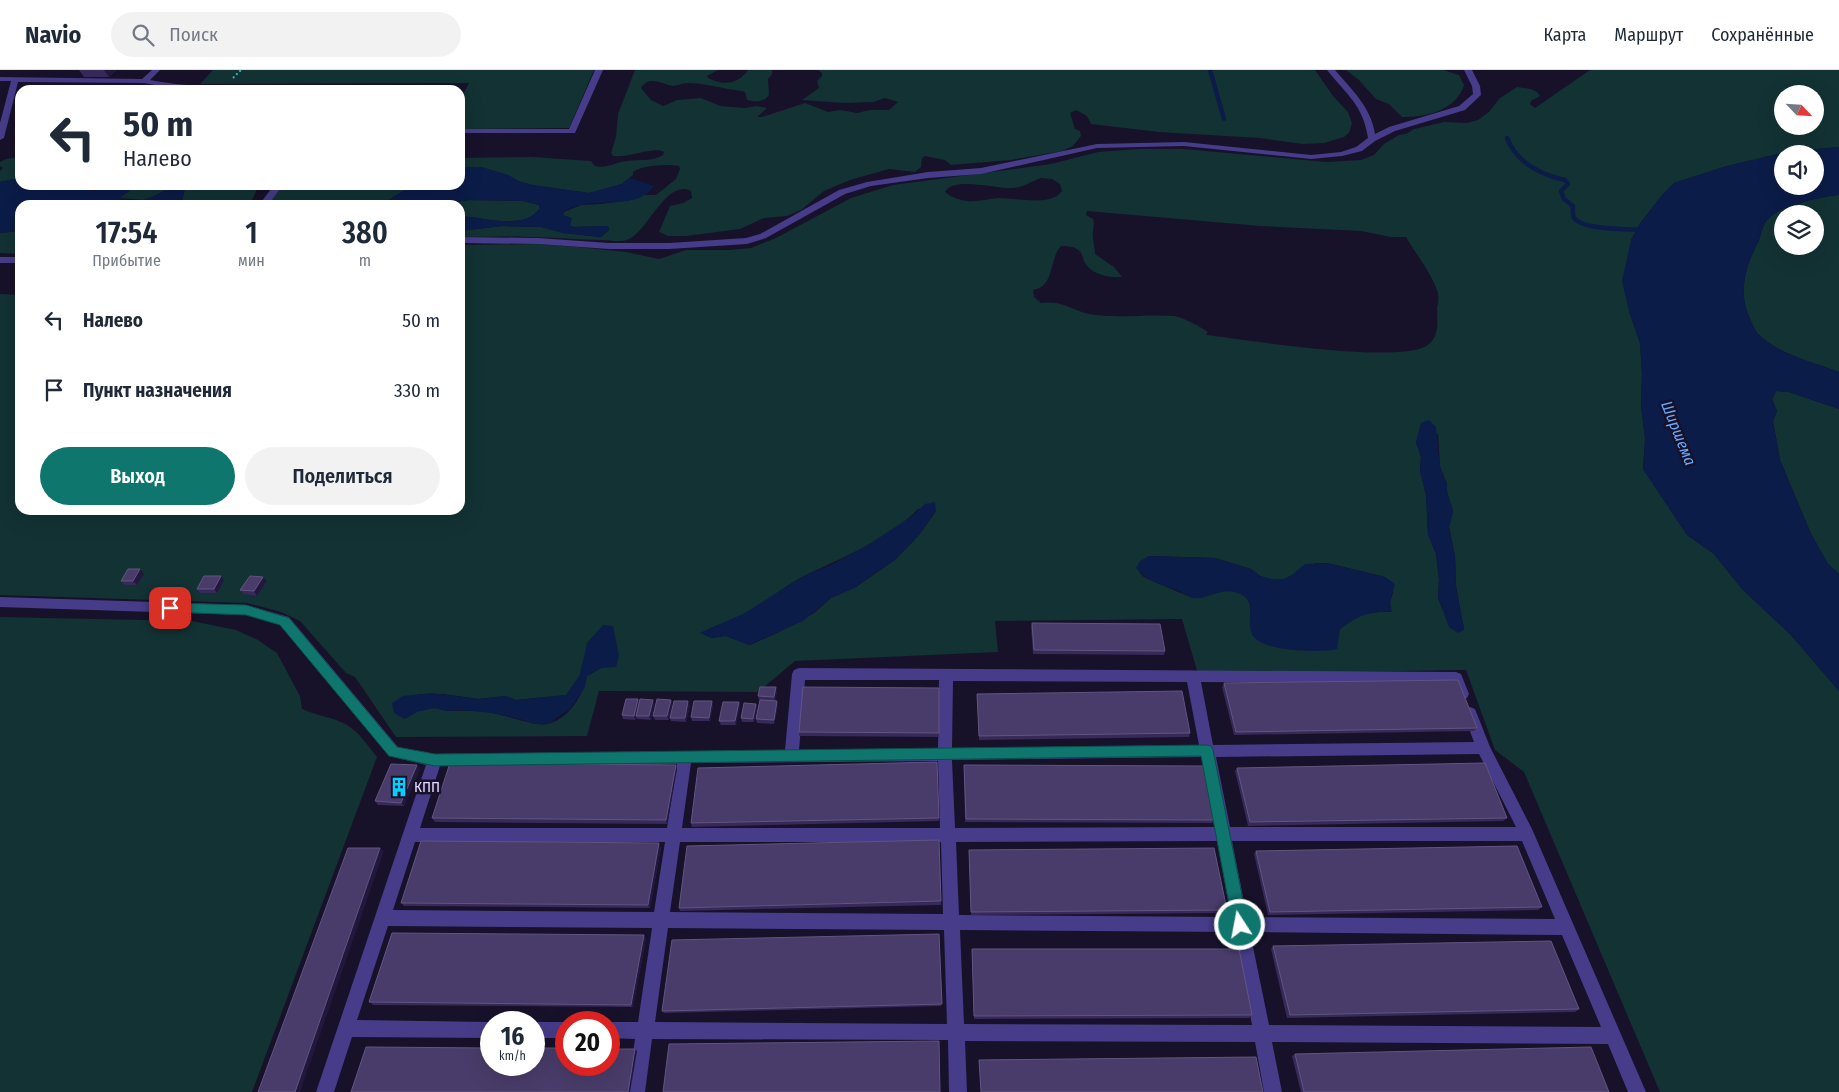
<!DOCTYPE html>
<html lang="ru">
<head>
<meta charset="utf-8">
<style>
  :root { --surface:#fff; --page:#f2f2f3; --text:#1f2937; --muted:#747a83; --line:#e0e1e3; --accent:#0f766e }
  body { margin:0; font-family:"Fira Sans Condensed",sans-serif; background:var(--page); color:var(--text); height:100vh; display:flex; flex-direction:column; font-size:19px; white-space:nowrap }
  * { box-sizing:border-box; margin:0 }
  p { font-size:16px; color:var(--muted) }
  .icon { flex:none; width:28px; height:28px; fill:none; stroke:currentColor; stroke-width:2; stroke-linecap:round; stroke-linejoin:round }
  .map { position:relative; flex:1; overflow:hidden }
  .details { position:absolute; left:15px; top:130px; width:450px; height:315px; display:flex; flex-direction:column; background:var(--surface); border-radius:15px; box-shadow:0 5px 20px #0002 }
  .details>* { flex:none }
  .banner { position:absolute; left:15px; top:15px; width:450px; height:105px; border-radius:15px; box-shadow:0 5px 20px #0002; background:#fff; color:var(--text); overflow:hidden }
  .needle { width:32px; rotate:115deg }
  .buttons { position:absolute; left:1774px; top:15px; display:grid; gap:10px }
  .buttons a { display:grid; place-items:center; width:50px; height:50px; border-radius:50%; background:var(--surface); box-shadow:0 5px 20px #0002; font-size:25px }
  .speed { position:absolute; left:480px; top:941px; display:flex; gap:10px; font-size:25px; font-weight:700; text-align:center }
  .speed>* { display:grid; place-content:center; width:65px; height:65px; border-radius:50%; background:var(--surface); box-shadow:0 5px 20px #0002; line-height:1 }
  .speed small { font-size:12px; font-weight:400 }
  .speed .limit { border:8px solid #d22; background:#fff; color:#111 }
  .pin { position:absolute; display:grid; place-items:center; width:42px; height:42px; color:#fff; margin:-21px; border-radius:10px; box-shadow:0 2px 8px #0006 }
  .me { position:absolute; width:55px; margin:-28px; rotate:349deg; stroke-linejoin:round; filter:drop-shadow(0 0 4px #0008) }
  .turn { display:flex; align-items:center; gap:18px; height:105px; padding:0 25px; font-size:22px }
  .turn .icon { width:65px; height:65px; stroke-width:2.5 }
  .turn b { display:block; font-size:35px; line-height:42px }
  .eta { display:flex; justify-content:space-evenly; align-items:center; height:85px; text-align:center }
  .eta b { font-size:30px; font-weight:600; line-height:35px }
  .cta { display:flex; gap:10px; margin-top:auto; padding:10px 25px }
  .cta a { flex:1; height:58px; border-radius:30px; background:var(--accent); color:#fff; font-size:20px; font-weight:600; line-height:58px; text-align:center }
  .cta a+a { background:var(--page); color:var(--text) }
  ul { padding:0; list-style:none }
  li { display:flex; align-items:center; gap:15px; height:70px; padding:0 25px }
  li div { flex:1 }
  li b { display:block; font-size:19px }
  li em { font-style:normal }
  header { display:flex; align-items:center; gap:30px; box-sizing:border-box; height:70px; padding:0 25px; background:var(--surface); border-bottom:1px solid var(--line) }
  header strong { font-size:24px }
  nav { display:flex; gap:28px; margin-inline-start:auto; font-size:18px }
  .search { width:350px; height:45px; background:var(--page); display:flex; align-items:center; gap:12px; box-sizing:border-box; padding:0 18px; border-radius:28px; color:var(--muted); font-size:19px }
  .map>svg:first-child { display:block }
  .green { fill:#133234; fill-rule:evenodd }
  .water { fill:#0b1c48; fill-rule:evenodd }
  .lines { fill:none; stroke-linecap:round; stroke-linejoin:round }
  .stream { stroke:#0b1c48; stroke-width:4.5 }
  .path { stroke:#30b8bc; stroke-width:2; stroke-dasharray:2 2.5; stroke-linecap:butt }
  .minor { fill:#463c89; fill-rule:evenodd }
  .wall { fill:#372958 }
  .shaded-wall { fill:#22183e }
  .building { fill:#493c6a; stroke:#615581 }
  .route { fill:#0f766e; stroke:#0a4d48 }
  .labels { text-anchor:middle; stroke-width:5; stroke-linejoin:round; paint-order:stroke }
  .poi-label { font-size:15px; fill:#e1d9ff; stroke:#17112a; text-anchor:start }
  .water-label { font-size:16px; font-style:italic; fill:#67abff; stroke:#17112a }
</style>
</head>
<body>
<header>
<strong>Navio</strong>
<div class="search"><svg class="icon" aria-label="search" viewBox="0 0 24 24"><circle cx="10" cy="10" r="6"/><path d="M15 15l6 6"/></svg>Поиск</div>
<nav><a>Карта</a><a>Маршрут</a><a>Сохранённые</a></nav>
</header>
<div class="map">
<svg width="1839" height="1022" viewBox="0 0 1839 1022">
  <rect width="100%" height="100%" fill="#17112a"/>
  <g class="green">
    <polygon points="213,0 594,0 569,58 460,59 460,30 469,13 200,14"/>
    <path d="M635 0H718L707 6 708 8C723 16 739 14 748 0H772V4L768 9 769 25C763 33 756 32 747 30L745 22 741 21C723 19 706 13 687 13 682 13 677 16 672 16 662 14 649 5 641 18L651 30 663 36 677 30 701 28 720 36 744 38 757 36 767 38 757 47H762L805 33 828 42 840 40 857 43 870 40H889L898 32 885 28 873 32 844 33 802 30 819 18 817 11 822 6V3L818 0H1315L1333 26 1348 42 1352 53 1349 63 1344 67 1324 73 1303 74 1259 68 1159 62 1091 54 1087 46 1076 40 1070 43 1075 59 1080 61 1081 66 1073 76 1062 81 1011 90 951 95 945 90 925 86 922 88 921 97 915 102 889 99 850 110 824 121 801 140 787 146 764 148 740 159 686 166H668L659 162 670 136 683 133 692 128 691 121C667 108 647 162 629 169 620 173 611 170 602 170 578 170 553 167 529 167 506 166 483 167 460 167V161L503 156 541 157 564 163 601 167 609 160 608 156 574 157 570 156V152L563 145 564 142 581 135 601 134 631 130 643 125H656L676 109 680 99 679 96C668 94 642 95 633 102V105L622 114 589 123 532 115 518 111 508 105 481 97H460V88L532 87 591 91 595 96C607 99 615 92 627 91 640 89 651 92 663 85L664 82C654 76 631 88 613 86L611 83 616 67 618 44Z"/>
    <path d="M1346 0H1443L1459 5 1464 15C1456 41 1426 47 1402 47L1389 34 1376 29 1359 10Z"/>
    <path d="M1590 0H1839V77L1786 82 1727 96 1674 113 1663 124 1641 152 1631 170 1629 241 1640 273 1642 303 1641 336 1645 369 1643 399 1687 465 1714 484 1742 519 1791 565 1839 621V1022H1660L1524 702 1495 680 1466 600 1198 604 1182 549 995 551 998 582 795 591 758 622 599 621 587 666 396 667 355 607 346 603 300 551 281 542 247 533 0 525V224L20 225V440H460V175L537 174 578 177 626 182 659 189 686 180H728L751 178 776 168 851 128 893 115 1051 94 1098 82 1138 79H1184L1326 92 1361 90 1374 85 1384 74 1399 65 1406 64 1414 59 1444 52 1467 53 1478 50 1489 42 1500 28 1517 17 1531 19 1537 22 1540 26 1531 31 1530 34 1535 38ZM1782 24H1815V56H1782ZM1041 108 1052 109 1060 114 1062 121C1051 137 1016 128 998 128 988 129 977 132 967 131 959 130 951 127 945 122 953 106 996 119 1012 118 1022 118 1032 111 1041 108ZM1087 141 1260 156 1361 161 1391 167H1406C1417 186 1431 202 1438 223 1439 229 1438 233 1437 238 1437 251 1440 264 1429 274 1406 296 1242 269 1206 265L1208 262C1201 257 1181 246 1173 246 1148 244 1122 248 1096 245 1073 243 1067 230 1041 233L1034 227 1033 220C1055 217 1049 188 1061 176 1066 176 1072 176 1077 179 1083 182 1082 188 1085 193 1092 205 1110 208 1122 207L1114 197 1095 184C1095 177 1092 169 1093 162 1093 156 1095 155 1093 149L1086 145ZM1438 364 1440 397 1447 414V422L1453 441 1449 457 1455 486 1456 516 1464 559 1442 538 1438 528 1439 510 1436 484 1428 464 1426 425 1420 401 1421 387 1416 372ZM918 439 936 441 919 465 896 489 856 517 831 528 814 543 777 563 750 575 726 566 712 568 701 563C716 555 732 550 747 543 766 532 783 517 802 507 840 488 888 471 918 439ZM1149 486 1215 488 1251 499 1260 506 1271 509H1284L1316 493H1327L1385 507 1393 523 1390 532 1391 542H1378L1359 545 1340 559 1293 579 1279 578 1253 566C1251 556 1253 535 1247 528 1231 511 1211 528 1194 528 1192 528 1147 509 1144 507 1141 505 1139 501 1137 498ZM613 556 614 566 601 598 587 606C583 625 569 649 548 654 536 657 506 645 492 643 477 640 464 641 450 641 445 641 440 639 435 638 430 638 424 640 419 641V624H443L479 629 505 626 516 630 567 625 580 605 582 595Z"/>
    <polygon points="20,87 20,106 15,109 0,112 0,101 3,98 0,96 0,92 6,89"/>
    <path d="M137 115H260C254 123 255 127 248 135H181L185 118 144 130 119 128Z"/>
    <path d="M283 115H415C404 123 394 125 383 135H267Z"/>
    <path d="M1839 125V302C1813 292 1777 284 1757 263 1754 259 1752 253 1750 249 1737 222 1746 195 1759 170 1761 164 1763 154 1768 149 1781 135 1820 127 1839 125ZM1782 144H1815V176H1782Z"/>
    <path d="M425 130 448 133 469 130 523 131 539 135 540 138C525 161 483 147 460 146V135H410Z"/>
    <polygon points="20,161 20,184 0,183 0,163"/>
    <polygon points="1776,321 1789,322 1839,339 1839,504 1828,494 1811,464 1780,390 1773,351 1777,341 1772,329"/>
    <path d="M0 547 192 551 236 560 258 570 277 583 300 626 302 639C317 646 333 647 347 655 360 663 368 676 377 687L252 1022H0Z"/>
  </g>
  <g class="water">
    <path d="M1839 77V125C1820 127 1781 135 1768 149 1763 154 1761 164 1759 170 1746 195 1737 222 1750 249 1752 253 1754 259 1757 263 1777 284 1813 292 1839 302V339L1789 322 1776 321 1772 330 1777 341 1773 351 1780 390 1811 464 1828 494 1839 504V621L1791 565 1742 519 1714 484 1687 465 1643 399 1645 369 1641 336 1642 303 1640 273 1629 241 1622 211 1631 170 1641 152 1663 124 1674 113 1727 96 1786 82ZM1782 84H1815V116H1782Z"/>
    <path d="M460 97H481L508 105 518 111 532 115 589 123 622 114 630 108 654 116C637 143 586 124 564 142L563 145 572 148 570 156 574 157 608 156 609 160 601 167 564 163 541 157 503 156 460 161V146C483 147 525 161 540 138L539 135 523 131 469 130 448 133 431 130 417 132 410 135H383C389 129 409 116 416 115 430 112 446 115 460 115Z"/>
    <path d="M20 106V115H87L88 120 95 121 102 115H137L120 128C146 138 158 119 181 115L185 118 181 135H20V161L0 163V112L15 109Z"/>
    <polygon points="1429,350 1436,357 1440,396 1447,414 1447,422 1453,441 1449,457 1455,486 1456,516 1464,560 1458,563 1449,557 1438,528 1439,510 1436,484 1428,464 1426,425 1420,401 1421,387 1416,372 1421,353"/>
    <polygon points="935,432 936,441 919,465 896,489 856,517 831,528 803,551 749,575 726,566 712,568 700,563 745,543 802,507 833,494 871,473 912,446 925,434"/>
    <path d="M1149 486 1215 488 1251 499 1260 506 1271 509H1284L1292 505 1305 494 1327 493 1385 507 1395 514 1390 532 1392 542C1369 541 1359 545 1340 559L1337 579C1320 583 1264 582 1253 566 1243 549 1262 529 1234 522 1220 518 1206 530 1193 528 1188 527 1184 523 1179 521 1163 515 1148 512 1136 498L1140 491Z"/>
    <polygon points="603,555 613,556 619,586 616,597 601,598 587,606 585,617 570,639 548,654 533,654 520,649 492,643 463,640 448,641 435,638 419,641 405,649 394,643 392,633 403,626 431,623 479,629 505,626 516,630 566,625 580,605 587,573"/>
  </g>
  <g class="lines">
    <g class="stream">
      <polyline points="1210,0 1224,49"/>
      <path d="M1507 68C1516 92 1541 105 1565 110L1568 114 1561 121 1564 129 1573 136C1573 140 1572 144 1574 148 1582 160 1629 159 1643 160"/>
    </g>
    <polyline class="path" points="233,8 241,0"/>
    <g class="minor">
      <path d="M152 0H160L150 10C210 21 272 18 333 18L337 20H194L176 19 144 13 18 12 4 68 0 70V53L11 11H0V7L142 9Z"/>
      <polygon points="595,0 603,0 575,63 460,63 460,59 569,59"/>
      <path d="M1327 0H1335C1352 20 1371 37 1375 64L1389 57 1459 36 1473 24 1472 16 1464 0H1472L1480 16 1481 25 1465 40 1395 61 1375 71 1362 81 1342 86 1311 89 1184 76 1097 78 981 104 928 108 871 116 845 124 766 168 747 174 669 179H609L538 174 460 173V167L538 168 609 173H669L746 168 760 164 839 120 867 112 928 102 981 98 1097 74 1184 72 1311 85 1341 82 1356 77 1368 68C1363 35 1347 25 1327 0Z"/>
      <polygon points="274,115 283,115 268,135 259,135"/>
      <rect x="0" y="187" width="20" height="6"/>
      <path d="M0 527 246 535 289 547 398 677 435 684 785 680 792 604 794 600 799 598 1456 602 1461 604 1469 624 1467 628 1462 630 1457 628 1451 614 1201 612 1213 675 1474 672 1463 643 1465 639 1470 637 1475 639 1490 677 1532 759 1646 1022H1628L1608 974 1272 972 1282 1022H1264L1255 972 965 971 967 1022H949L948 970 652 969 645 1022H627L635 969 609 968V952H607H638L652 858 388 856 357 950 491 952H493H491V968L352 967 334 1022H316L426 695 389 686 280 555 246 545 0 537ZM805 610H939L938 678 799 680ZM953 611 1187 612 1199 675 952 678ZM1479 684 1516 757H1230L1216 687ZM1202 687 1215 757 955 758 952 690ZM938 691 940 758H682L691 693ZM677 694 667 758H420L440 696ZM1217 771 1231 847 959 845 956 772ZM1232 771H1522L1555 849 1247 847ZM415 772H665L654 842 393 840ZM680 772H941L943 844 670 842ZM668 858 944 860 947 954 655 952ZM960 860 1234 862 1252 955 964 954ZM1250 862 1562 865 1601 957 1269 955Z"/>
      <polygon points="532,952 568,952 566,952 566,968 534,968 534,952"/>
    </g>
  </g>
  <g class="wall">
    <polygon points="79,0 116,0 109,7 84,7"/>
    <polygon points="144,504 137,515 125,515 121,511"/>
    <polygon points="224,510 217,523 200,523 197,519"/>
    <polygon points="267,511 257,526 244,524 240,520"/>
    <polygon points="1032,553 1165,581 1164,585 1033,584 1031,557"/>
    <polygon points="1224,613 1477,658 1474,661 1234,665 1222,617"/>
    <polygon points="939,618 939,667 799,666 799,662"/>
    <polygon points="777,621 775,631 778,635 774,654 757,653 756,649 760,630 759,630 758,626"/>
    <polygon points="977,624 1190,663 1189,667 979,670"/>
    <polygon points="638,629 639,632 654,634 651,650 637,649 636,647 635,650 623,649 622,645"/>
    <polygon points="671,630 672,634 669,650 655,650 653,646"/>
    <polygon points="712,631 713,635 710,651 692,651 691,647"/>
    <polygon points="739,632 740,636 736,655 721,655 719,651"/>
    <polygon points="756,634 757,638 754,652 742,652 741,648"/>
    <polygon points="690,635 686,652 671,651 670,648"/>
    <polygon points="937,692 939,751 692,757 691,753"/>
    <polygon points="964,698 1214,750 1212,753 965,752"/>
    <polygon points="1237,698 1507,748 1503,751 1248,756 1235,701"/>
    <polygon points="420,699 404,736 378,735 375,731"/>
    <polygon points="677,699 667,754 435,752 432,748"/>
    <polygon points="661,777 650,838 404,836 401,833"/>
    <polygon points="969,780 1227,840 1225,843 971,845"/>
    <polygon points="1256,781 1542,837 1538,840 1268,845 1254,784"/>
    <polygon points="941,831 941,835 680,841 679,838"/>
    <polygon points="939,864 941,936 664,943 662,941"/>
    <polygon points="646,868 633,937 373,935 369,932"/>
    <polygon points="1273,876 1579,939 1575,942 1287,948 1271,879"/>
    <polygon points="972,879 1252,945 1249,948 974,949"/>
    <polygon points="1295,984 1609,1022 1301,1022 1292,986"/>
  </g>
  <g class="shaded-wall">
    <polygon points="104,0 116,0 109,7"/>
    <polygon points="140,499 144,504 137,515 133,511"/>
    <polygon points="221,506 224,510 217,523 214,519"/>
    <polygon points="263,507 267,511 257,526 254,521"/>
    <polygon points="776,617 777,621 775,631 774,627"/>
    <polygon points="638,629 639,633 635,650 634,646"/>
    <polygon points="653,630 654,634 651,650 649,646"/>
    <polygon points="671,630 672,634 669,650 667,646"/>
    <polygon points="688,631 690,635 686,652 685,648"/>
    <polygon points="712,631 713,635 710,651 709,648"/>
    <polygon points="777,631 778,635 774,654 774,650"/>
    <polygon points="739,632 740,636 736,655 735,651"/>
    <polygon points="756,634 757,638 754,652 753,649"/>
    <polygon points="417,695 420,699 404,736 401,733"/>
    <polygon points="676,695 677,699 667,754 666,750"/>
    <polygon points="659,773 661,777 650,838 648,835"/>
    <polygon points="380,778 384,781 300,1022 295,1022"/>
    <polygon points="644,865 646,868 633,937 631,935"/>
    <polygon points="635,979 637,981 630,1022 628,1022"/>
  </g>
  <g class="building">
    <polygon points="128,499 140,499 133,511 121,511"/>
    <polygon points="204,506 221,506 214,519 197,519"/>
    <polygon points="250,506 263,507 254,521 240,520"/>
    <polygon points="1032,553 1160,554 1165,581 1034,580"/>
    <polygon points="1458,610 1477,658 1236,662 1224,613"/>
    <polygon points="760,617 776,617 774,627 758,626"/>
    <polygon points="803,617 939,618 939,663 799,662"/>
    <polygon points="1182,621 1190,663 979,666 977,624"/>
    <polygon points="626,629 638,629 634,646 622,645"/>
    <polygon points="640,629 653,630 649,646 636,646"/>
    <polygon points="657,629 671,630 667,646 653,646"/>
    <polygon points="760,630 777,631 774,650 756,649"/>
    <polygon points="674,631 688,631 685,648 670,648"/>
    <polygon points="694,631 712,631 709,648 691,647"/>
    <polygon points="723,632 739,632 735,651 719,651"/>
    <polygon points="744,633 756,634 753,649 741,648"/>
    <polygon points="937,692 939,748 691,753 698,698"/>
    <polygon points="450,693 676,695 666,750 432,748"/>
    <polygon points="1485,693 1507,748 1250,752 1237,698"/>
    <polygon points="391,694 417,695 401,733 375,731"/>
    <polygon points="964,695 1203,696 1214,750 966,749"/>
    <polygon points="939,770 941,831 679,838 687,776"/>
    <polygon points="421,771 659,773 648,835 401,833"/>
    <polygon points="1517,776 1542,837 1270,842 1256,781"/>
    <polygon points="348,778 380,778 295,1022 258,1022"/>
    <polygon points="1214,778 1227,840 971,842 969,780"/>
    <polygon points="392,863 644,865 631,935 369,932"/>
    <polygon points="939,864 942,934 662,941 672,870"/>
    <polygon points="1551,871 1579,939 1290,945 1273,876"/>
    <polygon points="972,879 1239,879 1252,945 974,946"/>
    <polygon points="939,971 940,1022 663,1022 669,974"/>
    <polygon points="366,977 491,978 491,995 534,995 534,978 566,978 566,995 609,995 609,979 635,979 628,1022 351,1022"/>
    <polygon points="1591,977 1609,1022 1304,1022 1295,984"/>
    <polygon points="1256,987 1263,1022 981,1022 979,990"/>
  </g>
  <polygon class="route" points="170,533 246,535 289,548 397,677 435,684 1206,675 1211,676 1213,680 1248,855 1246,860 1240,862 1235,860 1233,855 1201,686 435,696 389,686 280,555 246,545 170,542 164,538"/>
  <defs>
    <symbol id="building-bare" viewBox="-9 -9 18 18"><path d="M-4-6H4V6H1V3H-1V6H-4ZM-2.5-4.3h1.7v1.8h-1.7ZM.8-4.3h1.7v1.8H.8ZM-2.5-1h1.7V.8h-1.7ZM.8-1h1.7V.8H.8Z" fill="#05cfff" stroke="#17112a" stroke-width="2.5" paint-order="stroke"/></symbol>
  </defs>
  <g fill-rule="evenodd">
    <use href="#building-bare" x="385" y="703" width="28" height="28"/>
  </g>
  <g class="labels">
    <g class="poi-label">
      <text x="414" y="722">КПП</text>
    </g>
    <g class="water-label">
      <text transform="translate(1679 363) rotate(68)" y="6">Ширшема</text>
    </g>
  </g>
</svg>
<div class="buttons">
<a><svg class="needle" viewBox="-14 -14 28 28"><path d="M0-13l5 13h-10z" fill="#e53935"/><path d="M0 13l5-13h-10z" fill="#747a83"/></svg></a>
<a><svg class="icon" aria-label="sound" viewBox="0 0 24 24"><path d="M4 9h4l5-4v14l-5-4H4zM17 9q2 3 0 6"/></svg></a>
<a><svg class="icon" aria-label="layers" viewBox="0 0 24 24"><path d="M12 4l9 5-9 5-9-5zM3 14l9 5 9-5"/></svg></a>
</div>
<div class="speed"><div>16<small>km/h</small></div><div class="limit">20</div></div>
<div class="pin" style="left:170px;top:538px;background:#d93025"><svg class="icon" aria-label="arrive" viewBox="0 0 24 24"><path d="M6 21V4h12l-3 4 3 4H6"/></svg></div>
<svg class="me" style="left:1240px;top:855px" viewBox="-20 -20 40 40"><circle r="17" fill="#0f766e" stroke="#fff" stroke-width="3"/><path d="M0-11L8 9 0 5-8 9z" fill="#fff"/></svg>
<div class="banner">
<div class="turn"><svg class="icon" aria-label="left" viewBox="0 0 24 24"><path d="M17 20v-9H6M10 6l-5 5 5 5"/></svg><div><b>50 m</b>Налево</div></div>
</div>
<section class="details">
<div class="eta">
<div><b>17:54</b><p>Прибытие</p></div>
<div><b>1</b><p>мин</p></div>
<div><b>380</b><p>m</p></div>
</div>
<ul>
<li><svg class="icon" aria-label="left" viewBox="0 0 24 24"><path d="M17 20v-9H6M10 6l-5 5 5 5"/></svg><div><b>Налево</b></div><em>50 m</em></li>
<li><svg class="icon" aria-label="arrive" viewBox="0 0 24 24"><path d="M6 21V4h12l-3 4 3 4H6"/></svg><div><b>Пункт назначения</b></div><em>330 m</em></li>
</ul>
<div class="cta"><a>Выход</a><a>Поделиться</a></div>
</section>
</div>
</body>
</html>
